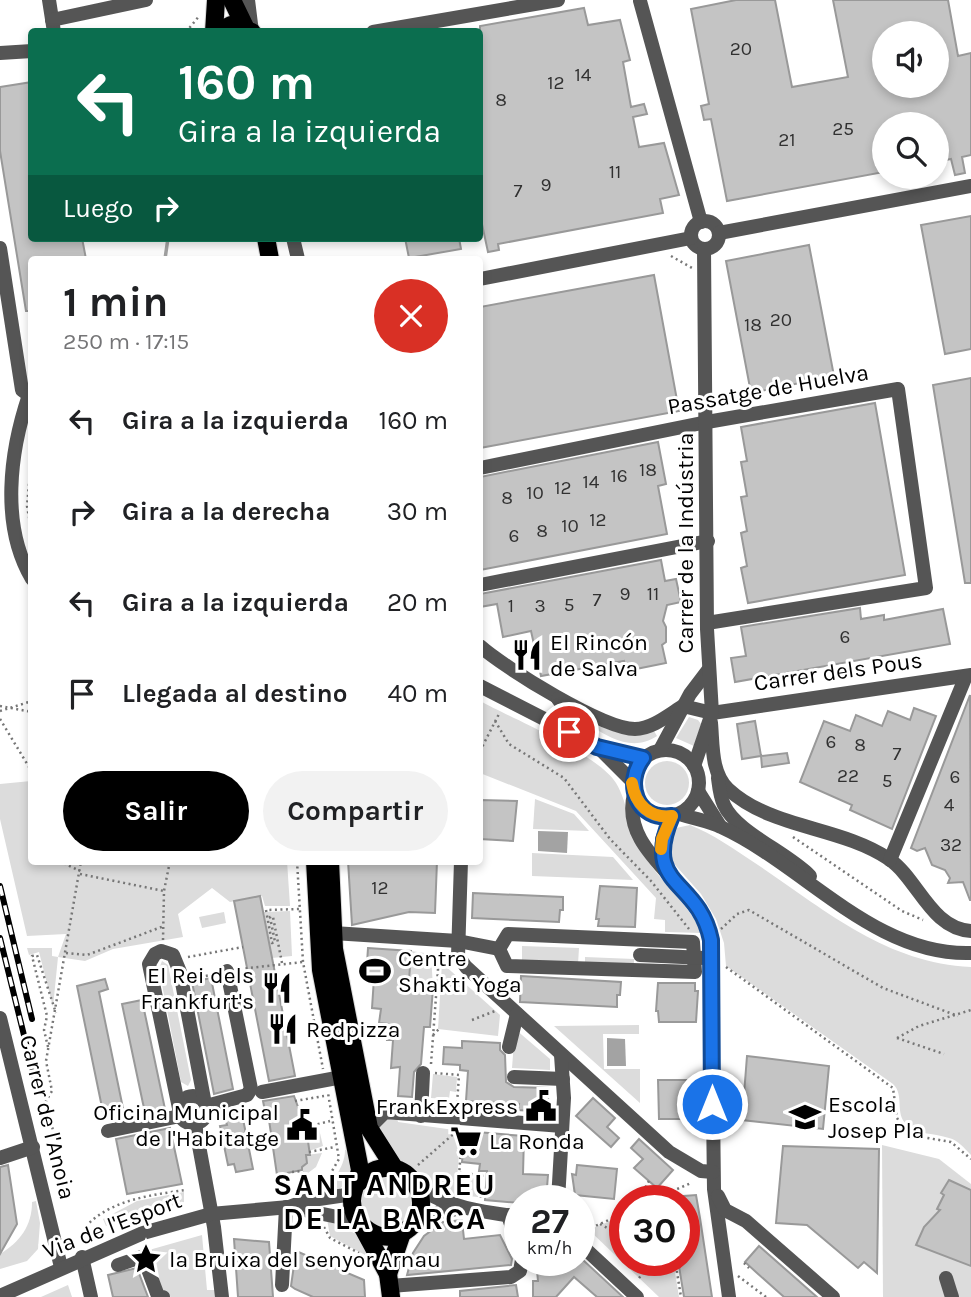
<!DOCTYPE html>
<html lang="es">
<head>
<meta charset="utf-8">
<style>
  :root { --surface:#fff; --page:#f2f2f2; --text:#202124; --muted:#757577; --accent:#000 }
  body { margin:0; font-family:Karla,sans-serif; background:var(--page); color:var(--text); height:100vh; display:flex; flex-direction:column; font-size:26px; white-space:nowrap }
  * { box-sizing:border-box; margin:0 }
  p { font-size:23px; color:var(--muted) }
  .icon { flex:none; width:38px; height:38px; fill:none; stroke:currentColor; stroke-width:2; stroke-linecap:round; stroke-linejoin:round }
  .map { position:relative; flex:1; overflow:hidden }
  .sheet { position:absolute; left:28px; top:256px; width:455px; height:609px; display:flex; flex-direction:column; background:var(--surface); border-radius:7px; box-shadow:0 4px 10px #0003 }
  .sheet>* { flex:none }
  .top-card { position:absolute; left:28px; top:28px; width:455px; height:214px; border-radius:7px; box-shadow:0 4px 10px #0003; background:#0b6e4f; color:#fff; overflow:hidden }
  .fabs { position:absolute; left:872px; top:21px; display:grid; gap:14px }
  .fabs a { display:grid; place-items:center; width:77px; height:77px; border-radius:50%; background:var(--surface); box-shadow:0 4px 10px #0003; font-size:35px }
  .speed { position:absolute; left:504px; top:1185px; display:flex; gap:14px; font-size:35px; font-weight:700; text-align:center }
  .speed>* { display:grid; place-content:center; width:91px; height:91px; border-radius:50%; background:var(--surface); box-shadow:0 4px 10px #0003; line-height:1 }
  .speed small { font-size:18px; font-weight:400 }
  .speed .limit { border:10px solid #d22; background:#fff; color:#111 }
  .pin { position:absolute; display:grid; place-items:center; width:60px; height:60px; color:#fff; margin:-30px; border:4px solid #fff; border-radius:50%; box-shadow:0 2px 7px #0007 }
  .me { position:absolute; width:77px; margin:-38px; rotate:0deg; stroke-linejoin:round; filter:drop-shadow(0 0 5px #0008) }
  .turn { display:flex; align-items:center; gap:24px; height:147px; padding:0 35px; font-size:32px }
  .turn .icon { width:91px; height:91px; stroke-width:2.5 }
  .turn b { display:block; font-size:49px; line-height:60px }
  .then { display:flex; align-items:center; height:66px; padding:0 35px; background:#0003; gap:14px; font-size:26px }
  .round { display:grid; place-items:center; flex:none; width:74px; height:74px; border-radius:37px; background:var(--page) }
  .head { display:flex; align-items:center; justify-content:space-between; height:119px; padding:0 35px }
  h1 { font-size:42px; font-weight:700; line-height:52px }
  .button { display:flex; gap:14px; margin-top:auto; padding:14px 35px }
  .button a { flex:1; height:80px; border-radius:42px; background:var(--accent); color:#fff; font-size:28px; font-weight:700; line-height:80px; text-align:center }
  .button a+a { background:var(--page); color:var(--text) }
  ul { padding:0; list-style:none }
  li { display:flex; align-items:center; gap:21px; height:91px; padding:0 35px }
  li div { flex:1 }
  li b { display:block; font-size:26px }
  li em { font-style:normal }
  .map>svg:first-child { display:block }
  .green { fill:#dcdcdc }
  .water { fill:#a3a3a3 }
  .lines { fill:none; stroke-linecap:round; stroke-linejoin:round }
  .stream { stroke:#a3a3a3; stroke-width:3.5 }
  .building { fill:#c4c4c4; stroke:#999; stroke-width:2; fill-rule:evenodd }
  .major-casing { stroke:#dbdbdb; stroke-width:20 }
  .path { stroke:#777; stroke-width:2.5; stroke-dasharray:2 3.5; stroke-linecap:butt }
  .minor { stroke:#555; stroke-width:14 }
  .major { stroke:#000; stroke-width:18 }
  .rail-casing { stroke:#000; stroke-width:6 }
  .rail { stroke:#fff; stroke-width:3.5; stroke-dasharray:10; stroke-linecap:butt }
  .path-bridge { stroke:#777; stroke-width:2.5; stroke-dasharray:2 3.5; stroke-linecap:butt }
  .route-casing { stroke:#114b97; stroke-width:18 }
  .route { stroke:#1a73e8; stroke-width:12 }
  .slow { stroke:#f59e0b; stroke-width:12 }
  .labels { text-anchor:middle; stroke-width:6; stroke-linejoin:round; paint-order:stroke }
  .number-label { font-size:19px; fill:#313131 }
  .street-label { font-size:23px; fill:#000; stroke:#fff }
  .poi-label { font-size:23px; fill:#000; stroke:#fff; text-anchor:start }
  .district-label { font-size:30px; font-weight:bold; letter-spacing:2px; fill:#000; stroke:#fff }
</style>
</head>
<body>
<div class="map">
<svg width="971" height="1297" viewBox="0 0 971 1297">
  <rect width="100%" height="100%" fill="#fff"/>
  <g class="green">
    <path d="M480 701C513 719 598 754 616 783 629 804 628 832 642 853 661 882 687 902 702 933L665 932V920L654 919 656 898 576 811 480 773Z"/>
    <polygon points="689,717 698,720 701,724 694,746 676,738"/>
    <path d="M591 723C614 732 629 738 654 731L657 736C633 752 611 738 590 726Z"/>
    <circle cx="667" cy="783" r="22"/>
    <polygon points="31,781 32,861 287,861 290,906 265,906 262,896 230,902 212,888 178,914 183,937 113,949 85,961 58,957 53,1007 39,952 29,955 27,948 52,948 52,956 58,957 66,934 27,936 0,819 0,784"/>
    <polygon points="535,799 574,814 589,831 533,829"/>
    <path d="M690 825C713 834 734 849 755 863 824 909 885 963 971 967V1155C964 1148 958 1140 949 1138 934 1133 919 1135 907 1125 894 1114 905 1095 893 1084L726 966 724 943 716 919 701 894 668 857 669 838 676 828Z"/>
    <polygon points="532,853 613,857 633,880 532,876"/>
    <polygon points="290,911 292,956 272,958 264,912"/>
    <polygon points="224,912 226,923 202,928 199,917"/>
    <polygon points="522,946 579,948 578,964 522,962"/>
    <polygon points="411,951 431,954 433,988 418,986 418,981 409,981"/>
    <polygon points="585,957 634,959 634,966 585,965"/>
    <polygon points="162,961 168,965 191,1080 188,1086 181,1082 159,969"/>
    <polygon points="442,963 500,1015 498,1036 438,1029"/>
    <polygon points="639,1025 639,1034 603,1034 604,1069 640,1069 640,1103 554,1026"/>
    <polygon points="515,1029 550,1059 550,1070 512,1068"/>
    <polygon points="433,1074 457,1077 456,1092 450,1091 449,1099 431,1098"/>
    <polygon points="380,1118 397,1118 398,1122 461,1131 455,1202 430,1190 413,1170 398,1160 381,1141 377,1122"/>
    <polygon points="319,1129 323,1146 309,1151 307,1131"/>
    <polygon points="882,1145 939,1159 971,1184 971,1297 883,1297"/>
    <path d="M350 1149C352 1170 351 1186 329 1195 328 1182 345 1170 345 1150Z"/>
    <polygon points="322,1153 316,1167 304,1176 302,1167 307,1163 306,1155"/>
    <polygon points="461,1177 479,1179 478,1197 459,1195"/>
    <circle cx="386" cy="1203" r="25"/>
    <polygon points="184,1192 184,1202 106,1226 103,1219 137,1201"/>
    <path d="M36 1201 40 1223 38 1249 27 1261 0 1269V1254C20 1242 32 1226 32 1202Z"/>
    <polygon points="625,1215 625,1260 673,1260 679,1297 659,1297 591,1232 591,1229"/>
    <polygon points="327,1219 356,1234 374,1260 330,1236"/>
    <polygon points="202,1235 207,1290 215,1290 216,1297 171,1297 156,1292 149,1250"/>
    <polygon points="68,1285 72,1297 41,1297"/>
  </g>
  <g class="water">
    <polygon points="538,831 568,832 567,853 538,851"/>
    <polygon points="607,1038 625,1039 626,1066 607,1066"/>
  </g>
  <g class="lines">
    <polyline class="stream" points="165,259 168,238"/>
  </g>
  <g class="building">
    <path d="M736 0H775L792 87 848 77 833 0H948L958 56 971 53V155L962 157 965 173 955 175 951 159 936 162V124H884V172L727 201 711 119 704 120 701 106 709 104 691 9ZM884 33H936V86H884Z"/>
    <polygon points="584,8 588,25 620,20 630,60 623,62 631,107 644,104 647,114 633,117 639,147 664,143 679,195 660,199 663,213 498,244 499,250 488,252 480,215 480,26"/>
    <polygon points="32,82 32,238 82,238 86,259 32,259 32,311 26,311 0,151 0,87"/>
    <polygon points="971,216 971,349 945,354 921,225"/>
    <polygon points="405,238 459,238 461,249 409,258"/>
    <polygon points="809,245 834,376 751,393 726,261"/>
    <polygon points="654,275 679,411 480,448 480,307"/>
    <polygon points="971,378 971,583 965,583 933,385"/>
    <polygon points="875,403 905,575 748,603 741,568 747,566 741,533 747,531 741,497 747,496 741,462 747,461 741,427"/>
    <polygon points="658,442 666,484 658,486 667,534 480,570 480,477"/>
    <polygon points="661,560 665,581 676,579 681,602 667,605 663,621 666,627 666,642 662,645 666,663 626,671 624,661 541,676 531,631 503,637 497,604 480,607 480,594"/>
    <polygon points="860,608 861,619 884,615 884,620 943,609 950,644 735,682 731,658 746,656 741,627"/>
    <polygon points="970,695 971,900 970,900 963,882 948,883 950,878 945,870 932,865 925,848 917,851 911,848"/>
    <polygon points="914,708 936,716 892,829 850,810 852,805 800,782 824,721 850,731 856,715 882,726 888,711 910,720"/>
    <polygon points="755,721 761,756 787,753 789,763 762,767 761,756 742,759 737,724"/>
    <polygon points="480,800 517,801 513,841 480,839"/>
    <polygon points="348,861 437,861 435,913 409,912 352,925"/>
    <polygon points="600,886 637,888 635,927 598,926 599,919 596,919"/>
    <polygon points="473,893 563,897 563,910 560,910 559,922 472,918"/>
    <polygon points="260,896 295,1076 269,1081 234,901"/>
    <polygon points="368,948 411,951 409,981 418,981 418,986 433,988 430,1027 424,1027 421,1064 414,1072 412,1097 398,1096 400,1067 391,1068 393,1040 387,1040 388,1024 379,1023 381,1009 372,1008 374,978 366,978"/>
    <polygon points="521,976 621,982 620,995 617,995 617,1007 520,1002"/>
    <polygon points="211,978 233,1089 214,1094 192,982"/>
    <polygon points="105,979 108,989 99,992 124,1113 104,1117 77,986"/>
    <polygon points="658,983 695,983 695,991 698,991 696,1022 659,1022 658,1011 656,1011"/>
    <polygon points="142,1000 165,1109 145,1113 122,1004"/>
    <polygon points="462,1041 500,1043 500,1050 505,1055 506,1082 514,1087 549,1088 547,1112 518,1110 519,1104 466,1101 468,1071 460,1070 460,1065 443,1064 444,1047 462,1048"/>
    <polygon points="747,1056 829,1066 823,1129 742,1120"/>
    <polygon points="658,1080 698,1080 696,1119 659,1119"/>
    <polygon points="294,1096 301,1115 304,1114 310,1155 306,1155 307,1163 302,1167 302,1170 277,1175 269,1120 267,1121 263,1101"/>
    <polygon points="593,1098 615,1118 607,1127 619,1138 611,1147 576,1116"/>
    <polygon points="242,1114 253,1169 236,1172 234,1164 228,1165 220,1126 227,1125 225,1117"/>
    <polygon points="170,1128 182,1184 127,1194 116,1139"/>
    <polygon points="465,1131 524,1136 523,1174 548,1175 546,1200 529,1199 520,1200 520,1203 485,1200 487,1171 479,1171 480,1164 462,1162"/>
    <polygon points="639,1139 673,1170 657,1188 634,1168 643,1159 631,1148"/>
    <polygon points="783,1146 879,1149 877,1273 864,1262 858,1268 807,1225 776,1223"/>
    <polygon points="8,1165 17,1224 0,1254 0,1167"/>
    <polygon points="577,1165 617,1169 614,1199 575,1195 572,1174 576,1175"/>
    <polygon points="949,1180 971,1190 971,1266 916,1245 924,1227 940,1210 937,1209 944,1195 941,1193"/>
    <polygon points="696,1195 700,1218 712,1297 684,1297 678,1260 684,1260 684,1196"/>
    <polygon points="462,1220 464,1239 500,1235 512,1259 511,1265 407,1275 413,1253 424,1236 443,1222"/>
    <polygon points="234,1239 269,1242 273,1297 238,1297"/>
    <polygon points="759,1246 817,1297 784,1297 757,1273 745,1262"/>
    <polygon points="296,1251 364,1280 365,1297 313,1297 295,1289 291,1286"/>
    <polygon points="536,1260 583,1260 623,1297 597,1297 574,1277 556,1297 533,1297 533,1281 538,1281"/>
    <polygon points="137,1268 148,1297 113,1297 108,1275"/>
    <polygon points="516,1285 518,1297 460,1297 460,1291"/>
  </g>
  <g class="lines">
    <defs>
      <g id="major">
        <polyline points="232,0 245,27"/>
        <polyline points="214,32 216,0"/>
        <polyline points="217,32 231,25 252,32"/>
        <polyline points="266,238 270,259"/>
        <path d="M315 861 321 970 360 1170C358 1180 352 1191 352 1201 352 1226 380 1245 402 1233 449 1207 399 1137 358 1183"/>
        <polyline points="330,861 334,949 369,1128 395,1169"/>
        <polyline points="363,1228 388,1274 391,1297"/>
        <polyline points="388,1274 402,1233"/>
      </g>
    </defs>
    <use href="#major" class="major-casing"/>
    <g class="path">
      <polyline points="186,32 200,15"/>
      <polyline points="671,256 692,268"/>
      <polyline points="32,451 27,506 32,534"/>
      <polyline points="0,711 32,701"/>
      <polyline points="0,719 32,772"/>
      <polyline points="495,721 509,744 564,778 610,839 651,881 689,929"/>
      <polyline points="480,751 500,712"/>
      <polyline points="793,837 902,911 923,920"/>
      <polyline points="59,861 80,871"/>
      <polyline points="297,861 303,962 323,1069"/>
      <polyline points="80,874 164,891"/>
      <polyline points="721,929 737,914 749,910 883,988 958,1016"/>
      <polyline points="163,940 164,891 170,861"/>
      <polyline points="66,953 87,955 164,926"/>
      <polyline points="188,957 243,947"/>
      <polyline points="282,963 273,917 270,917 275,942 272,943 266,910 299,909"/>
      <polyline points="726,967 893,1088 897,1118 904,1129 916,1136 951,1142 971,1159"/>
      <polyline points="240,969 303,962"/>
      <polyline points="195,978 216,974"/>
      <polyline points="472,1020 495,1011"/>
      <polyline points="433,1035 440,1028"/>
      <polyline points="897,1038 919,1026 971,1010"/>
      <polyline points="897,1038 944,1054"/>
      <polyline points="48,1047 44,1030 47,1016 32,956 37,955 56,1013"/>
      <polyline points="431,1064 439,956"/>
      <polyline points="435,1073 459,1075 457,1104"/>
      <polyline points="295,1101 324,1096"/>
      <polyline points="307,1127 330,1121"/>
      <polyline points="309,1152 335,1147"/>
      <polyline points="458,1152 458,1150"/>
      <polyline points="59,1156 46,1101 52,1091 46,1061 81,861"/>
      <polyline points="418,1165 458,1130"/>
      <polyline points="292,1172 302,1171 304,1183"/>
      <polyline points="460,1173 482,1175 481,1198"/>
      <polyline points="649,1181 646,1186 653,1200"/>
      <polyline points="324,1185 339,1159 328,1093"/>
      <polyline points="458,1192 462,1132"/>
      <polyline points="652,1200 691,1183"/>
      <polyline points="600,1224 611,1230"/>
      <polyline points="324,1227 330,1238 359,1253"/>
      <polyline points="586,1230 625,1213"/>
      <path d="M94 1241 86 1226C111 1200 150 1195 186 1190"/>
      <polyline points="675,1260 681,1297"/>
      <polyline points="744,1263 749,1268"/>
      <polyline points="738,1276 766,1297"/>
      <polyline points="639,1278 644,1272"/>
    </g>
    <g class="minor">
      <polyline points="49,0 54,32"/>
      <polyline points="248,0 252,32"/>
      <polyline points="640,1 701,222"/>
      <polyline points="52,20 146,0"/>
      <polyline points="373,32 558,0"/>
      <polyline points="0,53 32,51"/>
      <circle cx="705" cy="235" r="14"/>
      <polyline points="719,233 971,186"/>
      <polyline points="293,238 298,259"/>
      <polyline points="0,248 22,390 29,395"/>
      <polyline points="480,279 691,238"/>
      <path d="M29 395C10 451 0 525 32 579"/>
      <polyline points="480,468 707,422 898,389 926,588 707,623"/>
      <polyline points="480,585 708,541"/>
      <path d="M480 646C505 668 603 729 635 729 652 729 670 714 683 706L712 713 971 675"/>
      <polyline points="480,686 597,746 643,758"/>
      <polyline points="558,699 587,739"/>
      <path d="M711 723C713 745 711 773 728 789 771 829 840 826 889 859 918 879 931 929 971 931"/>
      <polyline points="597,746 632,781"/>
      <circle cx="666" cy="783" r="33"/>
      <polyline points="660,750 690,694 709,669"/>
      <polyline points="694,766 712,713 707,629 704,249"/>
      <path d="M718 778C719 786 720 797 724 805 736 832 788 853 810 876"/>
      <polyline points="698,791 720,826"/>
      <path d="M634 794C619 854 699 883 711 940L714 1189 729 1297"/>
      <path d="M680 814C694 819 709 821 721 827 804 865 874 956 971 953"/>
      <polyline points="890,860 966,676"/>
      <polyline points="461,861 458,956 466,967 669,1152 701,1171 713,1172"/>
      <polyline points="664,869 662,839 672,816"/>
      <polyline points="333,933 458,941 499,949"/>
      <polygon points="508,934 693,942 695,972 507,966 499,949"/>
      <polyline points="640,955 704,958"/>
      <polyline points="0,1018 61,1267"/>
      <polyline points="509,1047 517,1014"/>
      <polyline points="514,1077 563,1079"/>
      <polyline points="262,1092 342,1077"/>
      <circle cx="193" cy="1110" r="14"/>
      <polyline points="206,1106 247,1095 251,1089 227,971"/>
      <polyline points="179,1108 149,964 155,954 161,951 173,955 180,972 205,1104"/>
      <polyline points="421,1116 423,1073"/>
      <polyline points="195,1124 214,1227 222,1297"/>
      <polyline points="369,1128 385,1112 562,1126"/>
      <polyline points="108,1131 180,1116"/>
      <polyline points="0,1158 33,1147"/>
      <path d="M418 1188C450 1208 483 1212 520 1217"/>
      <polyline points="718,1196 725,1210 746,1221 833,1297"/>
      <polyline points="558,1200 564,1098 561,1055"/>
      <polyline points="289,1207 357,1221"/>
      <polyline points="508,1215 520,1253"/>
      <polyline points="411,1226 439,1212 456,1209"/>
      <polyline points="579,1243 637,1297"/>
      <polyline points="82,1257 91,1297"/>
      <polyline points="118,1265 147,1255 146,1264 158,1296 163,1297"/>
      <polyline points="946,1278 952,1297"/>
      <polyline points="282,1285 286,1207"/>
      <polyline points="390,1286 511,1277 520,1271 522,1260"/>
      <polyline points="0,1296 143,1233 211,1214 289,1207 305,1201 353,1194"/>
    </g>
    <use href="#major" class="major"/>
    <defs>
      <g id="rail">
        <polyline points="0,886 32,1019"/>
        <polyline points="0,938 38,1092"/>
      </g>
    </defs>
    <use href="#rail" class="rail-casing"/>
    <use href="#rail" class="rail"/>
    <polyline class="path-bridge" points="0,706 32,712"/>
  </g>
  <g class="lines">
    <defs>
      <path id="route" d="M569 732 597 747 643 758C624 783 636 821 672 816 641 888 698 877 711 940L712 1104"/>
    </defs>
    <use href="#route" class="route-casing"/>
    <use href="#route" class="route"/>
    <path class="slow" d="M632 783C635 804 650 819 672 816L662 839 661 849"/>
  </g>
  <defs>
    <symbol id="restaurant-bare" viewBox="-9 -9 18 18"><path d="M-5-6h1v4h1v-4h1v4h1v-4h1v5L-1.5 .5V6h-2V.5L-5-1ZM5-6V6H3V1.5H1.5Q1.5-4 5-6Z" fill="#000" stroke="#fff" stroke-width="2.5" paint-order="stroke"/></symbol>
    <symbol id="stadium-bare" viewBox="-9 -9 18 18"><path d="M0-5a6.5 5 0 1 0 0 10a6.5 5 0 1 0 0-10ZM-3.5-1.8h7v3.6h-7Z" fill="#000" stroke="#fff" stroke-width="2.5" paint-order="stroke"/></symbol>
    <symbol id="civic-bare" viewBox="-9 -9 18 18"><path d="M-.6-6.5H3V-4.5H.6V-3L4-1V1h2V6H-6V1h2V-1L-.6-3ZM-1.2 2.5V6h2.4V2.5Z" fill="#000" stroke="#fff" stroke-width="2.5" paint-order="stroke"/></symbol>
    <symbol id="school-bare" viewBox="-9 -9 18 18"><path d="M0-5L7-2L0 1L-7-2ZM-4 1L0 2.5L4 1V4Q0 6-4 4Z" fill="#000" stroke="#fff" stroke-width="2.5" paint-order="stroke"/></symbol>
    <symbol id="supermarket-bare" viewBox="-9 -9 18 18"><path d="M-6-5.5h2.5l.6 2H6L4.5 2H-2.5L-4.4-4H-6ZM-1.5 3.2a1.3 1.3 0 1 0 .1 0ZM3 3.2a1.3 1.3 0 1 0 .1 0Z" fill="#000" stroke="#fff" stroke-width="2.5" paint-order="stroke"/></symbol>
    <symbol id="sight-bare" viewBox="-9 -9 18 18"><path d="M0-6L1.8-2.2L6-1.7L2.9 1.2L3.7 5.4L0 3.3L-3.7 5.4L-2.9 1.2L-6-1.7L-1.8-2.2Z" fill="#000" stroke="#fff" stroke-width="2.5" paint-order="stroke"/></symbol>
  </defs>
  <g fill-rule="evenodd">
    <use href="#restaurant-bare" x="505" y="633" width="44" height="44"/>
    <use href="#stadium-bare" x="353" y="949" width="44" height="44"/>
    <use href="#restaurant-bare" x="255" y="966" width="44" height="44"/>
    <use href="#restaurant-bare" x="261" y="1007" width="44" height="44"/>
    <use href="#civic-bare" x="519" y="1084" width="44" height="44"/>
    <use href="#school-bare" x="783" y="1095" width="44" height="44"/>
    <use href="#civic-bare" x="280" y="1103" width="44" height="44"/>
    <use href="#supermarket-bare" x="444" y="1119" width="44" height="44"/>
    <use href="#sight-bare" x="124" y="1237" width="44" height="44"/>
  </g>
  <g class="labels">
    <g class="number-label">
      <text x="741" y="55">20</text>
      <text x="583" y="81">14</text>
      <text x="556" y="89">12</text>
      <text x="501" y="106">8</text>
      <text x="843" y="135">25</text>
      <text x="787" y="146">21</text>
      <text x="615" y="178">11</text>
      <text x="546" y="191">9</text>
      <text x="518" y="197">7</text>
      <text x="781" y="326">20</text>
      <text x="753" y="331">18</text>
      <text x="648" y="476">18</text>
      <text x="619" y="482">16</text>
      <text x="591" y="488">14</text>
      <text x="563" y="494">12</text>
      <text x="535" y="499">10</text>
      <text x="507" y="504">8</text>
      <text x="598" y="526">12</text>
      <text x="570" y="532">10</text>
      <text x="542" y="537">8</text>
      <text x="514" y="542">6</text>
      <text x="625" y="600">9</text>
      <text x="653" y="600">11</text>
      <text x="597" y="606">7</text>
      <text x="569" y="611">5</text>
      <text x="511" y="612">1</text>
      <text x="540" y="612">3</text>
      <text x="845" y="643">6</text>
      <text x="831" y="748">6</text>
      <text x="860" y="751">8</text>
      <text x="897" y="760">7</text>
      <text x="848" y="782">22</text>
      <text x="955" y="783">6</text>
      <text x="887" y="787">5</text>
      <text x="949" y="811">4</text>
      <text x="951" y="851">32</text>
      <text x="380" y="894">12</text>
    </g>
    <g class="street-label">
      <text transform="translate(768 389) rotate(-10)" y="8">Passatge de Huelva</text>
      <text transform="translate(685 543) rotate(-90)" y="8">Carrer de la Indústria</text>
      <text transform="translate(838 671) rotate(-8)" y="8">Carrer dels Pous</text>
      <text transform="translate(48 1117) rotate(76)" y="8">Carrer de l'Anoia</text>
      <text transform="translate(112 1225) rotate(-21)" y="8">Via de l'Esport</text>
    </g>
    <g class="poi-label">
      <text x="550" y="650">El Rincón<tspan x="550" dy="26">de Salva</tspan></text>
      <text x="398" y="966">Centre<tspan x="398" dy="26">Shakti Yoga</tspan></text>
      <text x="254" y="983" text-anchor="end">El Rei dels<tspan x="254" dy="26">Frankfurt's</tspan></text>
      <text x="306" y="1037">Redpizza</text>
      <text x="828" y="1112">Escola<tspan x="828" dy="26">Josep Pla</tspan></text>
      <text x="518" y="1114" text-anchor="end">FrankExpress</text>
      <text x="279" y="1120" text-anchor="end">Oficina Municipal<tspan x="279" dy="26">de l'Habitatge</tspan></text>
      <text x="489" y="1149">La Ronda</text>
      <text x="169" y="1267">la Bruixa del senyor Arnau</text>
    </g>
    <g class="district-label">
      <text x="385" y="1195">SANT ANDREU<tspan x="385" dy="34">DE LA BARCA</tspan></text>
    </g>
  </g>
</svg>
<div class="fabs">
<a><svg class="icon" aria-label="sound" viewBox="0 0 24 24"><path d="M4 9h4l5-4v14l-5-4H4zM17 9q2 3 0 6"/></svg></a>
<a><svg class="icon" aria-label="search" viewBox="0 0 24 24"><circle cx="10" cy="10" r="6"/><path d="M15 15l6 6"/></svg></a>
</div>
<div class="speed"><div>27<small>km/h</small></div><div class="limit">30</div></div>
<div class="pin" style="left:569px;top:732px;background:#d93025"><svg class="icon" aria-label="arrive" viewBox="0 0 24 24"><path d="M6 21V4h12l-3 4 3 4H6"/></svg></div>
<svg class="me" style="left:712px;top:1104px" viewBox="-20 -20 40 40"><circle r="17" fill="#1a73e8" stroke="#fff" stroke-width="3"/><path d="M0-11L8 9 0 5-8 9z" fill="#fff"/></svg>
<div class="top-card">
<div class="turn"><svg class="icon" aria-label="left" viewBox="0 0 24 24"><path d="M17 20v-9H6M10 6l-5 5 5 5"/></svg><div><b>160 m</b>Gira a la izquierda</div></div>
<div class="then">Luego<svg class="icon" aria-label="right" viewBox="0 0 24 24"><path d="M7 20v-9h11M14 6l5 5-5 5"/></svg></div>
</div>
<section class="sheet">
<div class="head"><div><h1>1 min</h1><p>250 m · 17:15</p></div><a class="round" style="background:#d93025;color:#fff"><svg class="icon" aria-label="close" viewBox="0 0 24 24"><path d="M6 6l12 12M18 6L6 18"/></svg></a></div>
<ul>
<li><svg class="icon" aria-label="left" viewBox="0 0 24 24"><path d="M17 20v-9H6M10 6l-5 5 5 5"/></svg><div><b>Gira a la izquierda</b></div><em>160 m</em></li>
<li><svg class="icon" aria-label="right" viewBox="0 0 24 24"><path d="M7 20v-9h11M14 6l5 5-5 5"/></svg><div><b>Gira a la derecha</b></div><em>30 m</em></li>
<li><svg class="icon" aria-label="left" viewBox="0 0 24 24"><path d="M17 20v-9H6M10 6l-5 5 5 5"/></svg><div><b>Gira a la izquierda</b></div><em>20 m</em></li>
<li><svg class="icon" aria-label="arrive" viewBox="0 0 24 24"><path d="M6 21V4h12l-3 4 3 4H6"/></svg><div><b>Llegada al destino</b></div><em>40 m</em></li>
</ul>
<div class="button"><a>Salir</a><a>Compartir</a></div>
</section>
</div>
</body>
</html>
